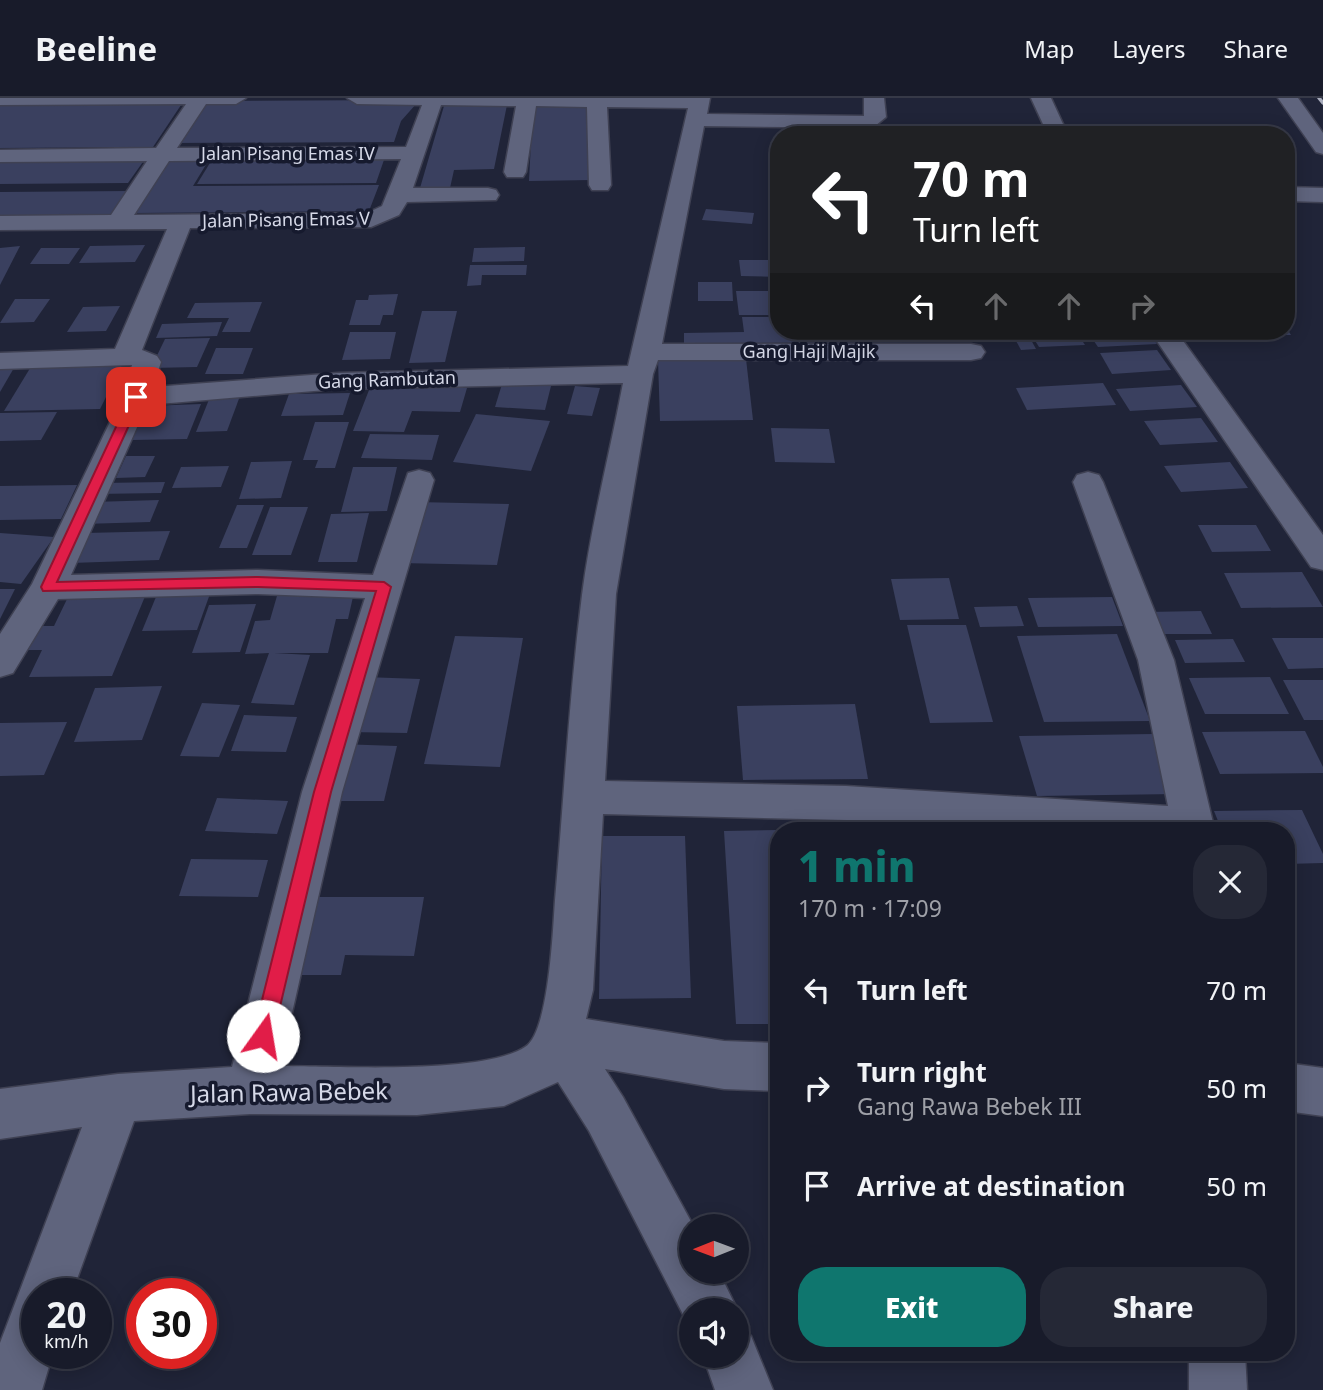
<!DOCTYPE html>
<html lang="en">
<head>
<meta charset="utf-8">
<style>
  :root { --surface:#181b2a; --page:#252836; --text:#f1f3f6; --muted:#9fa1a8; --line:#363947; --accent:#0f766e }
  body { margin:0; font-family:"Noto Sans",sans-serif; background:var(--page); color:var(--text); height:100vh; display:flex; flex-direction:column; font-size:26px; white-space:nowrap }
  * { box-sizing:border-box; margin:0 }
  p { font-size:23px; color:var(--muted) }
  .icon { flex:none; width:38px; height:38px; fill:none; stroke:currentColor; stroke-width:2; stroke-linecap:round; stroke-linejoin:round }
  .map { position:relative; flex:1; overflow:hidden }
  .sheet { position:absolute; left:770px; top:724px; width:525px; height:539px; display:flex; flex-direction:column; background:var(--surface); border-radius:28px; box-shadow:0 4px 18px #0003,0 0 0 2px var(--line) }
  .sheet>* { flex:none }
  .banner { position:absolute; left:770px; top:28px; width:525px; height:214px; border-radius:28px; box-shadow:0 4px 18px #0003,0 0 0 2px var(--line); background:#202124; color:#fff; overflow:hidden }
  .needle { width:46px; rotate:269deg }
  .controls { position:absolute; left:679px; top:1116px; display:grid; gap:14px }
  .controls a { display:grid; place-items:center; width:70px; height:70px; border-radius:50%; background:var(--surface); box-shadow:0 4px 18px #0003,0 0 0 2px var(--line); font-size:35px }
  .speed { position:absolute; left:21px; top:1180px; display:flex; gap:14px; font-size:35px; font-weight:700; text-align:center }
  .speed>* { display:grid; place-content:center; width:91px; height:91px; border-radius:50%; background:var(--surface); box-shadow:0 4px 18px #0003,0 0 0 2px var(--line); line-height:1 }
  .speed small { font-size:18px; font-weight:400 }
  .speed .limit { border:10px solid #d22; background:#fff; color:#111 }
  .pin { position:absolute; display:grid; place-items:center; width:60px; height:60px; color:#fff; margin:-30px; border-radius:14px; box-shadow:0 4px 10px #0006 }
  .me { position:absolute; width:77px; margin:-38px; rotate:13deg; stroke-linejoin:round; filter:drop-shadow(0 0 5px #0008) }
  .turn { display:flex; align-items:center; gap:24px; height:147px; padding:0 28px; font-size:32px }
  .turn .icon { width:91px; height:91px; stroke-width:2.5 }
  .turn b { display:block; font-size:49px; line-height:60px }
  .lanes { display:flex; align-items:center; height:66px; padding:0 28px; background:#0003; justify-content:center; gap:35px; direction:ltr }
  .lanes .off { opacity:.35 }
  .round { display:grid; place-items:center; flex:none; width:74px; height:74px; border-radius:28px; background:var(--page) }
  .summary { display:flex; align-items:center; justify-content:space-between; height:119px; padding:0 28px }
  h1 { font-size:42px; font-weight:800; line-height:52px; color:var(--accent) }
  .primary-button { display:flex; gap:14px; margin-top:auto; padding:14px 28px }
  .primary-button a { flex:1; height:80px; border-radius:28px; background:var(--accent); color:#fff; font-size:28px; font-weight:800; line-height:80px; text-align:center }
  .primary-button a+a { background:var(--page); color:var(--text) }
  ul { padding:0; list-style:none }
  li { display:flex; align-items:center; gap:21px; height:98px; padding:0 28px }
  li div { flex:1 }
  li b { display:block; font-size:26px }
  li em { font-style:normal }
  header { display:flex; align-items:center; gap:42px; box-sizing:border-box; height:98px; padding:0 35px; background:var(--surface); border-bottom:2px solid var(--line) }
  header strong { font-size:33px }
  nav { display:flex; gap:38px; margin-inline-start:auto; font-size:24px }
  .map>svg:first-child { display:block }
  .building { fill:#3a405f }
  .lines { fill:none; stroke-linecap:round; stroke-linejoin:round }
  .minor-casing { stroke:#3f4153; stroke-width:3 }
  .minor { fill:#5f647d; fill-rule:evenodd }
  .rail { stroke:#a9adbd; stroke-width:3.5 }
  .route { fill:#e11d48; stroke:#92132f; stroke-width:2 }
  .labels { text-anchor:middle; stroke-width:7; stroke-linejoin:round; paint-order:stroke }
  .far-street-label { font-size:18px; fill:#d6d9e8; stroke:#161a2e }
  .near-street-label { font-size:24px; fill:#d6d9e8; stroke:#161a2e }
</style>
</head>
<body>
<header>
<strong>Beeline</strong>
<nav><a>Map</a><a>Layers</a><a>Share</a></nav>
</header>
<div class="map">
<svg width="1323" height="1292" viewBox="0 0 1323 1292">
  <rect width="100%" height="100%" fill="#202438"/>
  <g class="building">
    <polygon points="408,2 417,5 401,23 394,44 172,45 199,3"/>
    <polygon points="590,3 592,82 529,83 533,5"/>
    <polygon points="183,4 153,49 0,50 0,5"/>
    <polygon points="507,7 494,71 454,72 450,90 420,90 444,8"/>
    <polygon points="385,59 376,85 197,86 213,60"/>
    <polygon points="168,60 210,60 193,88 379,87 369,113 133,115"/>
    <polygon points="145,61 128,85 0,86 0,62"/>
    <polygon points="131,93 115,117 0,118 0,94"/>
    <polygon points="706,111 754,115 752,126 702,122"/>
    <polygon points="145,147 135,164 79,165 90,148"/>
    <polygon points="20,148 0,187 0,150"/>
    <polygon points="525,149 524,163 472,164 474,150"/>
    <polygon points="41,150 80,150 69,166 30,166"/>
    <polygon points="739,162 779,162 779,179 741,178"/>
    <polygon points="470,167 527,167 526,177 482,177 481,187 467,188"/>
    <polygon points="698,184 732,184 733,203 698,203"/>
    <polygon points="736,193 779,193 779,217 739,217"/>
    <polygon points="398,196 393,217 383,217 380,227 349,227 356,202 368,202 369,197"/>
    <polygon points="15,201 50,201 34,224 0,225"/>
    <polygon points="262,204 250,234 222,234 229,220 187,220 195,205"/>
    <polygon points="120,208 106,233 67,234 83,209"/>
    <polygon points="422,213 457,213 445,264 409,265"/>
    <polygon points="742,219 779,219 779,233 933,233 936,244 684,245 684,235 744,234"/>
    <polygon points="222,224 217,238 156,240 162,226"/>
    <polygon points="1286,229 1291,237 1254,237 1252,233 1286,233"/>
    <polygon points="980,233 1026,233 1029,239 984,241"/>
    <polygon points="1029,233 1076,233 1085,247 1039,249"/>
    <polygon points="1087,233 1148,233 1157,246 1098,249"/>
    <polygon points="350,234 396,234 390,261 342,262"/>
    <polygon points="210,240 197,269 151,270 165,241"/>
    <polygon points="1030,240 1036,251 1021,252 1015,241"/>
    <polygon points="216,250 253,250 243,276 205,276"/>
    <polygon points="1157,252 1171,272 1112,276 1100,255"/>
    <polygon points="746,261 753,322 660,323 658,262"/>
    <polygon points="18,263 0,294 0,264"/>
    <polygon points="123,265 100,311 4,313 32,267"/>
    <polygon points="1103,285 1116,307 1027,312 1016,290"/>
    <polygon points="502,286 551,288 545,312 495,309"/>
    <polygon points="371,287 467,290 460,314 412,313 404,334 353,333"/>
    <polygon points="1181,287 1197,309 1130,313 1116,291"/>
    <polygon points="575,288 600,290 592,318 567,316"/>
    <polygon points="350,295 343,317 281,318 289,296"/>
    <polygon points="240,298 227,333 196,334 210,299"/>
    <polygon points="201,306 187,341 132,342 147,308"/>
    <polygon points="57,314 41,342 0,343 0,315"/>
    <polygon points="476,316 550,323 531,373 453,364"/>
    <polygon points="1201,320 1218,344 1160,347 1144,323"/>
    <polygon points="315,324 349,324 335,370 315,370 318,362 303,362"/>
    <polygon points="771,330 829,331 835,365 775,364"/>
    <polygon points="370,336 439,337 432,362 361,360"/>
    <polygon points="126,358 155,358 145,379 116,380"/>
    <polygon points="292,363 281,400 239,401 251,364"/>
    <polygon points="1230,364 1248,390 1181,394 1164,368"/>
    <polygon points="229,368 221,389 172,390 181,369"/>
    <polygon points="353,369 397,369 387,413 341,414"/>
    <polygon points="165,384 161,395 95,396 101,385"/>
    <polygon points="77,387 61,421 0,422 0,388"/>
    <polygon points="159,402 150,424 83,426 93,404"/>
    <polygon points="416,404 509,406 497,467 399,465"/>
    <polygon points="237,407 264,407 247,450 219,450"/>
    <polygon points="270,409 308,409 291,457 252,457"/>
    <polygon points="369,415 357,464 318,464 331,416"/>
    <polygon points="1198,427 1256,427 1271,453 1212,454"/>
    <polygon points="170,433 159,462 71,465 85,435"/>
    <polygon points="0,435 54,439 21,486 0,484"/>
    <polygon points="1302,474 1323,509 1241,510 1224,475"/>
    <polygon points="949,480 959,521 900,522 891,481"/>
    <polygon points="355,490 348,521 336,521 328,555 274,555 310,557 294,607 251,605 269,555 245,556 255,523 270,522 279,491"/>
    <polygon points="0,491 15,491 0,521"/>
    <polygon points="211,493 197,532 142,533 158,494"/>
    <polygon points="146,496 112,578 29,579 42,552 13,552 25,528 54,528 69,497"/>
    <polygon points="1112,499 1123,528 1038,529 1028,500"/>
    <polygon points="256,506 240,554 192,555 209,507"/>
    <polygon points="1017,508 1024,528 980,529 974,509"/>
    <polygon points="1201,513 1212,536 1157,536 1147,514"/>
    <polygon points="907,527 966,527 993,624 930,625"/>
    <polygon points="1117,536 1150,623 1044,624 1017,538"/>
    <polygon points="455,538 523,540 500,669 424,666"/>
    <polygon points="1272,540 1323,540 1323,570 1288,571"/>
    <polygon points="1233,541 1245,564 1185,565 1175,542"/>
    <polygon points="365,579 420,581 407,635 349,634"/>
    <polygon points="1270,579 1289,616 1205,616 1189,580"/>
    <polygon points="1283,582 1323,582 1323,622 1304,622"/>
    <polygon points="162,588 142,642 74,644 95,590"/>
    <polygon points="202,605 240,607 219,659 180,658"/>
    <polygon points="855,606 868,681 743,682 737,608"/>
    <polygon points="244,617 297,619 286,654 231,653"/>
    <polygon points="67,624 44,677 0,678 0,625"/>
    <polygon points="1305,633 1323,669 1323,675 1220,676 1202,634"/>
    <polygon points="1153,636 1176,696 1037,698 1019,638"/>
    <polygon points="339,646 397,648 384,703 324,703"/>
    <polygon points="217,700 288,703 277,736 205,733"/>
    <polygon points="1302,712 1323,756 1323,765 1286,766 1286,733 1222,733 1214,713"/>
    <polygon points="779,732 779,926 736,926 724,733"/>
    <polygon points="602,738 685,738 691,900 599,901"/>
    <polygon points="191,761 268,762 258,799 179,798"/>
    <polygon points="311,799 424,799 414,858 345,857 341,877 292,877"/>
  </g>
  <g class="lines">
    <defs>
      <g id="minor">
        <path d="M0 0H246L236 6H206L177 50 406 49 422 7 357 6 347 0H710L707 16 864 18V0H884L886 19 875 28 868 30 704 28 662 246H971L981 248 985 254 981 260 971 262H658L653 276 616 496 605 683 846 688 1168 708 1138 562 1073 384 1077 377 1088 374 1099 377 1103 384 1174 562 1215 733H1023L846 722 603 716 593 892 586 921 724 943 779 945V993L724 991 605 971 623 999 694 1129H691V1174H719L738 1213 737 1215 691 1213V1232L589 1033 558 984 504 1008 417 1017 250 1016 134 1023 72 1195H37V1255H53L42 1292H0V1245L82 1029 0 1041V991L118 976 232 969 302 694 365 500 258 496 58 501 13 575 0 579V536L32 486 122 299 132 267 0 271V255L115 251 167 131 0 132V118L111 117 147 63 0 64V52L156 50 186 6 0 7ZM441 7 516 8 504 74 507 79H523L526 74 536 8 587 9 589 87 592 92H608L611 87 607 9 688 10 628 268 338 275 153 289 161 264 157 258 142 252 190 130 371 129 399 117 407 104 496 102 499 97 496 92 488 90H413ZM401 61 382 108 367 115 134 117 169 63ZM623 285C610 355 591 426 582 497 569 599 564 700 555 802 553 830 549 935 525 949 482 977 335 968 280 968L342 694 434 382 430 375 419 372 408 375 373 477 258 472 71 477 147 307 338 291Z"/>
        <polygon points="1031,0 1051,0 1068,37 1048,37"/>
        <polygon points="1278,0 1298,0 1323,35 1323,56 1316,54"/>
        <polygon points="1286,89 1323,90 1323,104 1286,103"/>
        <polygon points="1150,233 1176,233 1323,437 1323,472 1311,469"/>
        <polygon points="1286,965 1323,970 1323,1018 1286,1013"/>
        <polygon points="737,1232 751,1238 773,1292 715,1292 703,1258 737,1258"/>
        <polygon points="1189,1255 1245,1255 1247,1292 1189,1292"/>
      </g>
    </defs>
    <use href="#minor" class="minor-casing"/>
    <use href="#minor" class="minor"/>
    <polyline class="rail" points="1319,0 1323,5"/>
  </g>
  <polygon class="route" points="136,295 142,299 57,484 258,479 384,484 391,489 331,694 273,938 270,945 263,947 256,945 253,938 314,694 376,493 258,489 43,493 41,489 130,299"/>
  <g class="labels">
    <g class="far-street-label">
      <text x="288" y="62">Jalan Pisang Emas IV</text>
      <text transform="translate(286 122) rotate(-1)" y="6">Jalan Pisang Emas V</text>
      <text x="809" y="260">Gang Haji Majik</text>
      <text transform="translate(387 282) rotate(-2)" y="6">Gang Rambutan</text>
    </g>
    <g class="near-street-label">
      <text transform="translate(289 995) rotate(-1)" y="8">Jalan Rawa Bebek</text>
    </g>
  </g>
</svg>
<div class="controls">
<a><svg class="needle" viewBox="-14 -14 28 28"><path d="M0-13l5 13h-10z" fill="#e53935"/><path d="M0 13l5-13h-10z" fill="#9fa1a8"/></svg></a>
<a><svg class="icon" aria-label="sound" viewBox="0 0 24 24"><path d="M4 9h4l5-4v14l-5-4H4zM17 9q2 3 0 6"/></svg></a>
</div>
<div class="speed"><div>20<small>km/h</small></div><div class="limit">30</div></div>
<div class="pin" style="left:136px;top:299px;background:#d93025"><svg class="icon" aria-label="arrive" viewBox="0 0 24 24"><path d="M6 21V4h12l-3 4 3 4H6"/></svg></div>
<svg class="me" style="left:263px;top:938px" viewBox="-20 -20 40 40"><circle r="19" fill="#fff"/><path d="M0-13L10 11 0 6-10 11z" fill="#e11d48"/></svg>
<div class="banner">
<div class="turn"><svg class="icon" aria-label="left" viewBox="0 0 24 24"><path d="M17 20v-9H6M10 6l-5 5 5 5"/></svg><div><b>70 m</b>Turn left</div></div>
<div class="lanes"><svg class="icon" aria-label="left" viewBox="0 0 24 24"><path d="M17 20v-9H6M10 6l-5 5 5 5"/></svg><svg class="icon off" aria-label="ahead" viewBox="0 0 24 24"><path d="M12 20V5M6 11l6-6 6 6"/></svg><svg class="icon off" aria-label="ahead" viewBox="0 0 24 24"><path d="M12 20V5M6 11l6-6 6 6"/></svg><svg class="icon off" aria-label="right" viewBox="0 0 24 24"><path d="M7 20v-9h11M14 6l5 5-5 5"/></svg></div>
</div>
<section class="sheet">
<div class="summary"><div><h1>1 min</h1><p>170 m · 17:09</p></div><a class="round"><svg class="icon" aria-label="close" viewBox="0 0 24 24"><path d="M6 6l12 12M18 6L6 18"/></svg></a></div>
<ul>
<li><svg class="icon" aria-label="left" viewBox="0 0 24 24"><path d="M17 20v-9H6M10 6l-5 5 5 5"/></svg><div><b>Turn left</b></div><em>70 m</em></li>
<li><svg class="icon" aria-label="right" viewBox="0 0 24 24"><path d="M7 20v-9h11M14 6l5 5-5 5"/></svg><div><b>Turn right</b><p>Gang Rawa Bebek III</p></div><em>50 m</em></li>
<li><svg class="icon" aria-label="arrive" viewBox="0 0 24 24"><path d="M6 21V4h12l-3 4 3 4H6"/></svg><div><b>Arrive at destination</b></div><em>50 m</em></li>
</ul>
<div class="primary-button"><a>Exit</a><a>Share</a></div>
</section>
</div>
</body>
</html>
